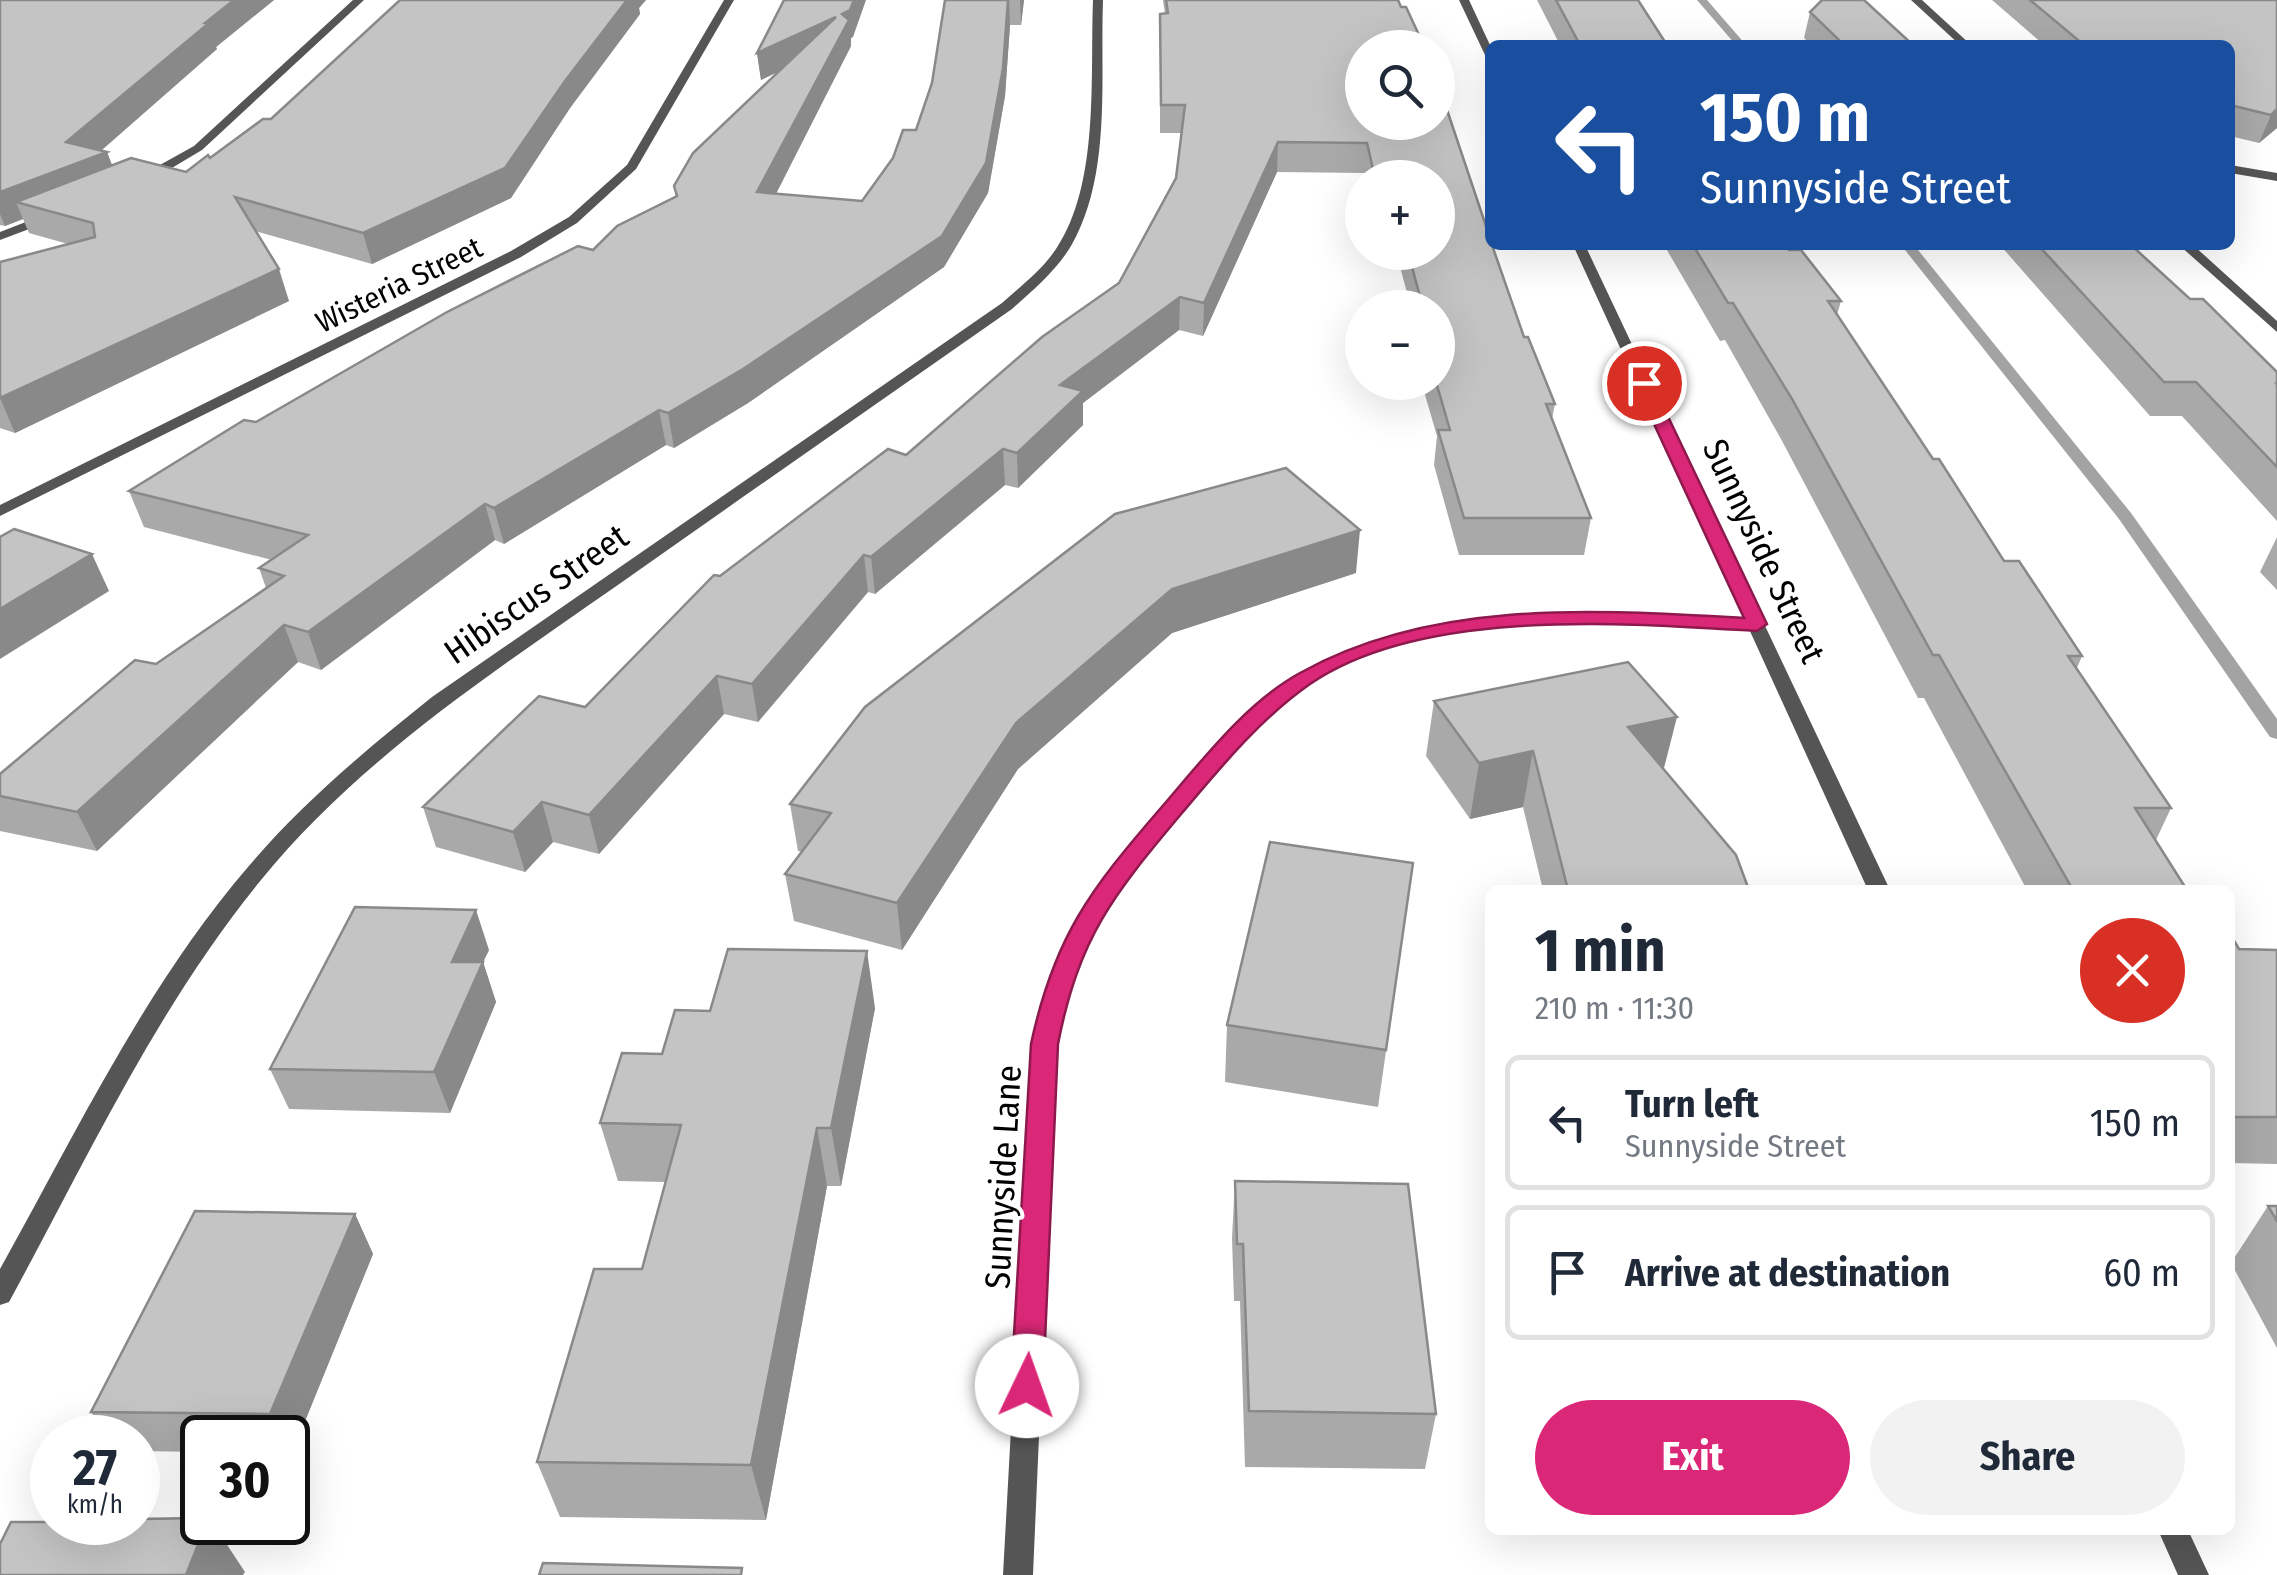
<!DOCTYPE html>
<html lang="en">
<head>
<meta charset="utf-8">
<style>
  :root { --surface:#fff; --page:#f2f2f3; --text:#1f2937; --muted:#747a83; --line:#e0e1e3; --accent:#db2777 }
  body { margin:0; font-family:"Fira Sans Condensed",sans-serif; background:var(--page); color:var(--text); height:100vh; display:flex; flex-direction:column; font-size:38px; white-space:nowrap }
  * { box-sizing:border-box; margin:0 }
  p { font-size:32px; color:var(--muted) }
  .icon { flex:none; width:55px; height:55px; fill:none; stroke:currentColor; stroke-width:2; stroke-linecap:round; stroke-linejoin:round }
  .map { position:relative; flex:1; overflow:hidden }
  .side { position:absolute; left:1485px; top:885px; width:750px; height:650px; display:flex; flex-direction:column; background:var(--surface); border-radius:15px; box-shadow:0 10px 40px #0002 }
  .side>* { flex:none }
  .guide { position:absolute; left:1485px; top:40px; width:750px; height:210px; border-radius:15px; box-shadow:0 10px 40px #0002; background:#1a4fa0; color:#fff; overflow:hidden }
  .fabs { position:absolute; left:1345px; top:30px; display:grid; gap:20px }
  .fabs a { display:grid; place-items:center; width:110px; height:110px; border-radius:50%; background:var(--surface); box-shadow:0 10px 40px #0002; font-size:50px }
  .speed { position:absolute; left:30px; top:1415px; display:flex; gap:20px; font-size:50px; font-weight:700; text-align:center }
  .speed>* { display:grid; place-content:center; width:130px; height:130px; border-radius:50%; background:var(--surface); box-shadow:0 10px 40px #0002; line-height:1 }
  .speed small { font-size:25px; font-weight:400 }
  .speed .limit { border:5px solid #111; border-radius:15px; background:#fff; color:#111 }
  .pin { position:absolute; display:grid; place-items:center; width:85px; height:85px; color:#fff; margin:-42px; border:5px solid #fff; border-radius:50%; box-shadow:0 2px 10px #0007 }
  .me { position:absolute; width:110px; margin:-55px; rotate:3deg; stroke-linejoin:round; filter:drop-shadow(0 0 8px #0008) }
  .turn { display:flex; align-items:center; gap:35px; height:210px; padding:0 50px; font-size:45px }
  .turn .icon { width:130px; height:130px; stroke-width:2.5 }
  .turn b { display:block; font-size:70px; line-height:85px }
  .round { display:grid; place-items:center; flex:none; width:105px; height:105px; border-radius:52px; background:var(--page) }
  .headline { display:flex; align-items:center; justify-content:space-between; height:170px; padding:0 50px }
  h1 { font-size:60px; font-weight:700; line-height:75px }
  .action { display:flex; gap:20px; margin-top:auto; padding:20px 50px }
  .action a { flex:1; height:115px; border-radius:60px; background:var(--accent); color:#fff; font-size:40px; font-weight:700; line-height:115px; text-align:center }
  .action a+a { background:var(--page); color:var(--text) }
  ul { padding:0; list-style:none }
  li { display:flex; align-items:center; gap:30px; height:135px; margin:0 20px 15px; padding:0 30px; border:5px solid var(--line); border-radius:15px }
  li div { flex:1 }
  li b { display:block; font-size:38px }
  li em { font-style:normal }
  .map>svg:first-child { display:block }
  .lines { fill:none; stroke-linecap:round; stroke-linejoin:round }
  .stream { fill:#a3a3a3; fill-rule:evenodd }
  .minor { fill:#555; fill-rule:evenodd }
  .wall { fill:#a9a9a9 }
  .shaded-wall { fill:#898989 }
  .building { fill:#c4c4c4; stroke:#898989; stroke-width:2.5 }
  .route { fill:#db2777; stroke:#8e194d; stroke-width:2.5 }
  .labels { text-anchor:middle; stroke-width:8; stroke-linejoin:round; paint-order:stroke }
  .far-street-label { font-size:30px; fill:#000; stroke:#fff }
  .street-label { font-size:35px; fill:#000; stroke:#fff }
</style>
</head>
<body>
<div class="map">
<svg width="2277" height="1575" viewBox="0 0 2277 1575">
  <rect width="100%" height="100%" fill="#fff"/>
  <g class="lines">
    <g class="stream">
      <polygon points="1697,0 1707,0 1746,45 1736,45"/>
      <polygon points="1901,245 1914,245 2131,513 2277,719 2277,739 2270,737 2119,519"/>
    </g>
    <g class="minor">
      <polygon points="353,0 364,0 202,150 150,181 142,181 142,175 194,146"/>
      <polygon points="724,0 734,0 636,169 577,223 521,257 0,516 0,505 511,251 569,217 627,165"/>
      <path d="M1093 0H1103C1100 79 1112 175 1071 246 1056 271 1033 290 1012 309 880 401 747 494 615 587 489 675 359 760 261 880 157 1007 87 1159 9 1302L0 1305V1269C76 1133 145 987 248 867 302 803 367 749 432 697L1002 303C1021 286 1042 270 1056 249 1100 184 1090 75 1093 0Z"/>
      <polygon points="1459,0 1469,0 1490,45 1490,58 1485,55"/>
      <polygon points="1911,0 1922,0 1971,45 1960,45"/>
      <polygon points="2230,165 2277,173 2277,181 2230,173"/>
      <polygon points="49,213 53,214 53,220 0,240 0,232"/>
      <path d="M1573 245H1585L1890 890H1868L1749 629C1595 620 1414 603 1284 701 1242 733 1210 778 1176 819 1111 898 1079 942 1056 1044L1033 1575H1003L1032 1044C1058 941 1096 888 1163 808 1197 768 1230 723 1273 692 1407 596 1587 609 1744 618Z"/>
      <polygon points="2179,245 2193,245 2277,321 2277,332"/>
      <polygon points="2158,1530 2188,1530 2209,1575 2178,1575"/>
    </g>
  </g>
  <g class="wall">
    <polygon points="0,0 274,0 216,47 217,49 101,150 107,152 112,165 186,172 271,119 400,0 646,0 639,8 640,14 570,108 511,198 372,264 255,231 289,301 15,433 0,428 0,262 68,244 29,233 23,219 5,226 0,225"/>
    <polygon points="945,0 1024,0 1021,25 1010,25 1005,96 988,193 944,267 748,403 674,448 666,445 504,544 495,540 321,670 298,662 97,851 0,831 0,774 266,588 259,568 272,560 144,527 129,491 256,422 593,250 676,197 674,186 779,71 761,80 757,53 853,37 851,38 851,46 776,194 862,201 916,130 932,83"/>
    <polygon points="1163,0 1398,0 1524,337 1555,404 1552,419 1591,518 1584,555 1459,555 1434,465 1437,436 1425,395 1426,382 1438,382 1438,308 1411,308 1398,259 1385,259 1383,252 1438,252 1438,178 1366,178 1364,173 1277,172 1203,336 1179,330 1083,403 1083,425 1018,488 1005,485 875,594 868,592 758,722 724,714 599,854 553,842 525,872 436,847 423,807 585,707 720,576 906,455 1119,283 1176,178 1181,133 1160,133 1160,14 1165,14"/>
    <polygon points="1537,0 1638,0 1667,45 1560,45"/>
    <polygon points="1992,0 2277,0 2277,128 2259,143 2230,136 2230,45 2044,45"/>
    <polygon points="1810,12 1913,45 1811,45 1804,38"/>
    <polygon points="1664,245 1785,245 1841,301 1837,315 1933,459 2004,561 2082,656 2077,668 2171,808 2156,840 2187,890 2027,890 1924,698 1918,698 1781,439 1725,340 1720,341"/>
    <polygon points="2000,245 2131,245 2190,299 2277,372 2277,521 2182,416 2150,416"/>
    <polygon points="2277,537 2277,590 2260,572"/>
    <polygon points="1356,573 1172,633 1018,769 902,950 794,921 785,874 802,852 798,851 790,804 865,707"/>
    <polygon points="1434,701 1664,770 1749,890 1543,890 1523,807 1470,819 1426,756"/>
    <polygon points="1413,863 1378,1107 1225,1082 1227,1025"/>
    <polygon points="2230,934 2239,949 2277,950 2277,1164 2230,1163"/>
    <polygon points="489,950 483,962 496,1002 450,1113 289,1109 270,1069"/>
    <polygon points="875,1008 841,1186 827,1186 766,1520 560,1517 537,1462 642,1269 665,1182 618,1181 600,1123 662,1054 710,1011"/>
    <polygon points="1235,1181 1436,1414 1425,1469 1245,1467 1240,1301 1234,1301 1232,1238"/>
    <polygon points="2268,1206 2277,1206 2277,1348 2231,1263"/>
    <polygon points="355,1214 373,1254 292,1453 288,1453 288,1438 202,1438 202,1452 138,1451 138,1438 109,1438 91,1412"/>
  </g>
  <g class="shaded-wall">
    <polygon points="234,0 274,0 216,47 217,49 94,157 107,152 118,181 16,202 23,219 5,226 0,214 0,192 66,142 205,23"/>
    <polygon points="627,0 646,0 639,8 640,14 570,108 511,198 372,264 363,233 565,81"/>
    <polygon points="854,0 866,0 853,37 851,38 851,46 761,223 757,192 835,45 761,80 757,53"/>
    <polygon points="1009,0 1010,25 1005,96 988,193 944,267 748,403 674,448 668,413 743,369"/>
    <polygon points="1020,0 1024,0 1021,25"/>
    <polygon points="2277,109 2277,128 2259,143 2271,115"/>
    <polygon points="1278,142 1277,172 1203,336 1204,303"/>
    <polygon points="279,269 289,301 15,433 0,398"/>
    <polygon points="1180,297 1179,330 1083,403 1083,425 1018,488 1017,453 1060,385"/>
    <polygon points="659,410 666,445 504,544 494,508"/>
    <polygon points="1003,449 1005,485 875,594 871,557"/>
    <polygon points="485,504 495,540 321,670 308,632"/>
    <polygon points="1360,530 1356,573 1172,633 1018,769 902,950 897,903 1016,723 1172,589"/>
    <polygon points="92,554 109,591 0,659 0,609"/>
    <polygon points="864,555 868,592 758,722 752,684"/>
    <polygon points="284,625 298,662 97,851 77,812"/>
    <polygon points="717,676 724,714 599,854 589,815"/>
    <polygon points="1677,717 1663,772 1628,727"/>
    <polygon points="1533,751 1523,807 1470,819 1479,763"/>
    <polygon points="542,802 553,842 525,872 513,832"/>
    <polygon points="476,910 489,950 483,962 496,1002 450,1113 434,1072 452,962"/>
    <polygon points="867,951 875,1008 841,1186 831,1128"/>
    <polygon points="817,1128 827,1186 766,1520 751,1465"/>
    <polygon points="355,1214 373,1254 292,1453 288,1445 288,1438 283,1438 270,1414"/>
    <polygon points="207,1522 212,1522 245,1572 243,1575 186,1575"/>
  </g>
  <g class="building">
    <polygon points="0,0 234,0 205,23 209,23 66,142 107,152 0,192"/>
    <polygon points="400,0 627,0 565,81 505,168 363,233 235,197 279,269 0,398 0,262 95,237 93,223 16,202 131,158 186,172 208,155 210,158 263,119 271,119"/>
    <polygon points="784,0 854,0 850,10 842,14 849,20 757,192 862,201 893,158 903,130 916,130 932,83 945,0 1008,0 1003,68 986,163 942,236 743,369 668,413 659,410 494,508 485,504 308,632 284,625 77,812 0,796 0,774 135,660 156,664 284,576 259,568 308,535 129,491 244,420 256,422 447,312 578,246 593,250 617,226 677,196 674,186 693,153 836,17 757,53"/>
    <polygon points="1166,0 1398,0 1401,7 1406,7 1425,48 1362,48 1362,122 1438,122 1438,83 1490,238 1490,245 1492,245 1524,337 1528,337 1555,404 1546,404 1591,518 1464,518 1438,430 1450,430 1436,382 1438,382 1438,308 1423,308 1408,252 1438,252 1438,178 1375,178 1367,143 1278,142 1204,303 1180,297 1060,385 1083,391 1017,453 1003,449 871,557 864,555 752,684 717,676 589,815 542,802 513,832 423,807 539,696 585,707 714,575 720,576 888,449 906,455 1042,337 1119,283 1176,178 1185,105 1161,105 1160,14 1168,13"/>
    <polygon points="1556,0 1638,0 1667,45 1580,45"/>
    <polygon points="1822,0 1864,0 1913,45 1844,45 1810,12"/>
    <polygon points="2030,0 2277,0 2277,109 2271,115 2230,105 2230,45 2084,45"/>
    <polygon points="1693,245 1785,245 1789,250 1801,250 1841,301 1828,301 1933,459 1939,459 2004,561 2019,561 2082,656 2068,656 2171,808 2135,808 2187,890 2073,890 1939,655 1933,655 1792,399 1733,303 1728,303"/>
    <polygon points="2038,245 2131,245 2190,299 2203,299 2277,372 2277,383 2275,383 2277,384 2277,467 2196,382 2164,382"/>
    <polygon points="1286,468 1360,530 1172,589 1016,723 897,903 785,874 831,813 790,804 865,707 1115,514"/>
    <polygon points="14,529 92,554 0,609 0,537"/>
    <polygon points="1628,662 1677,717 1628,727 1736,855 1749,890 1568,890 1533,751 1479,763 1434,701"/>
    <polygon points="1270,842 1413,863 1386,1050 1227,1025"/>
    <polygon points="355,907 476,910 452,962 483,962 434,1072 270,1069"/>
    <polygon points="2230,934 2239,949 2277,950 2277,1117 2230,1117"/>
    <polygon points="728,949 867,951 831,1128 817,1128 751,1465 537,1462 594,1269 642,1269 681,1125 600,1123 622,1053 662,1054 675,1010 710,1011"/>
    <polygon points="1235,1181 1408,1184 1436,1414 1249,1411 1243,1244 1237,1244"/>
    <polygon points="2268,1206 2277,1206 2277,1221"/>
    <polygon points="195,1211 355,1214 270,1414 91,1412"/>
    <polygon points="202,1518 202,1522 207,1522 186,1575 0,1575 0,1544 11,1522 138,1522 138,1519"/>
    <polygon points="543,1563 742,1568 741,1575 539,1575"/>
  </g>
  <path class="route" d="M1644 378 1652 383 1767 624 1757 631C1626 623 1422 607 1310 684 1260 719 1221 767 1182 813 1113 895 1079 937 1058 1044L1043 1386 1038 1396 1027 1400 1016 1396 1011 1386 1031 1044C1054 937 1090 890 1160 809 1200 763 1245 703 1300 673 1434 598 1596 610 1744 618L1635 383Z"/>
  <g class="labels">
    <g class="far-street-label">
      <text transform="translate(399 285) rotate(-26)" y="10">Wisteria Street</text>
    </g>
    <g class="street-label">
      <text transform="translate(1764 551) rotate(65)" y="12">Sunnyside Street</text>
      <text transform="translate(536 594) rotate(-35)" y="12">Hibiscus Street</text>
      <text transform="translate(1003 1177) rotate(-87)" y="12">Sunnyside Lane</text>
    </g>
  </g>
</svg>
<div class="fabs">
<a><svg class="icon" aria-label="search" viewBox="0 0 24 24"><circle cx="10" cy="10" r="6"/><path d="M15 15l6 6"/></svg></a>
<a>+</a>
<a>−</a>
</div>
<div class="speed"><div>27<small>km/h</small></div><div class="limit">30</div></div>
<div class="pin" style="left:1644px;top:383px;background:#d93025"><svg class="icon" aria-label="arrive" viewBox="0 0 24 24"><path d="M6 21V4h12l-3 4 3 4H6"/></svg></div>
<svg class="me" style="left:1027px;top:1386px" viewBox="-20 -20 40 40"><circle r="19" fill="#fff"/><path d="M0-13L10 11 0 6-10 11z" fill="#db2777"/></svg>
<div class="guide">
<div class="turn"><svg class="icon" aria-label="left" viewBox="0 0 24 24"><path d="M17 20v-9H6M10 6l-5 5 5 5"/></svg><div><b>150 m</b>Sunnyside Street</div></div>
</div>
<section class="side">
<div class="headline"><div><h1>1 min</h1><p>210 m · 11:30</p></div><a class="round" style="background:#d93025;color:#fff"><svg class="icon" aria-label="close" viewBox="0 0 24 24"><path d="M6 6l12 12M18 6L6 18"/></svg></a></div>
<ul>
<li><svg class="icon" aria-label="left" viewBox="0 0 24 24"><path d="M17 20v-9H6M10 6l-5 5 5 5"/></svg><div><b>Turn left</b><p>Sunnyside Street</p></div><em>150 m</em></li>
<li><svg class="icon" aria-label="arrive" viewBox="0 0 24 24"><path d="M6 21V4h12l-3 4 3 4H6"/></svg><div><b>Arrive at destination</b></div><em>60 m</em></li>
</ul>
<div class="action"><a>Exit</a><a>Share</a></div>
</section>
</div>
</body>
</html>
